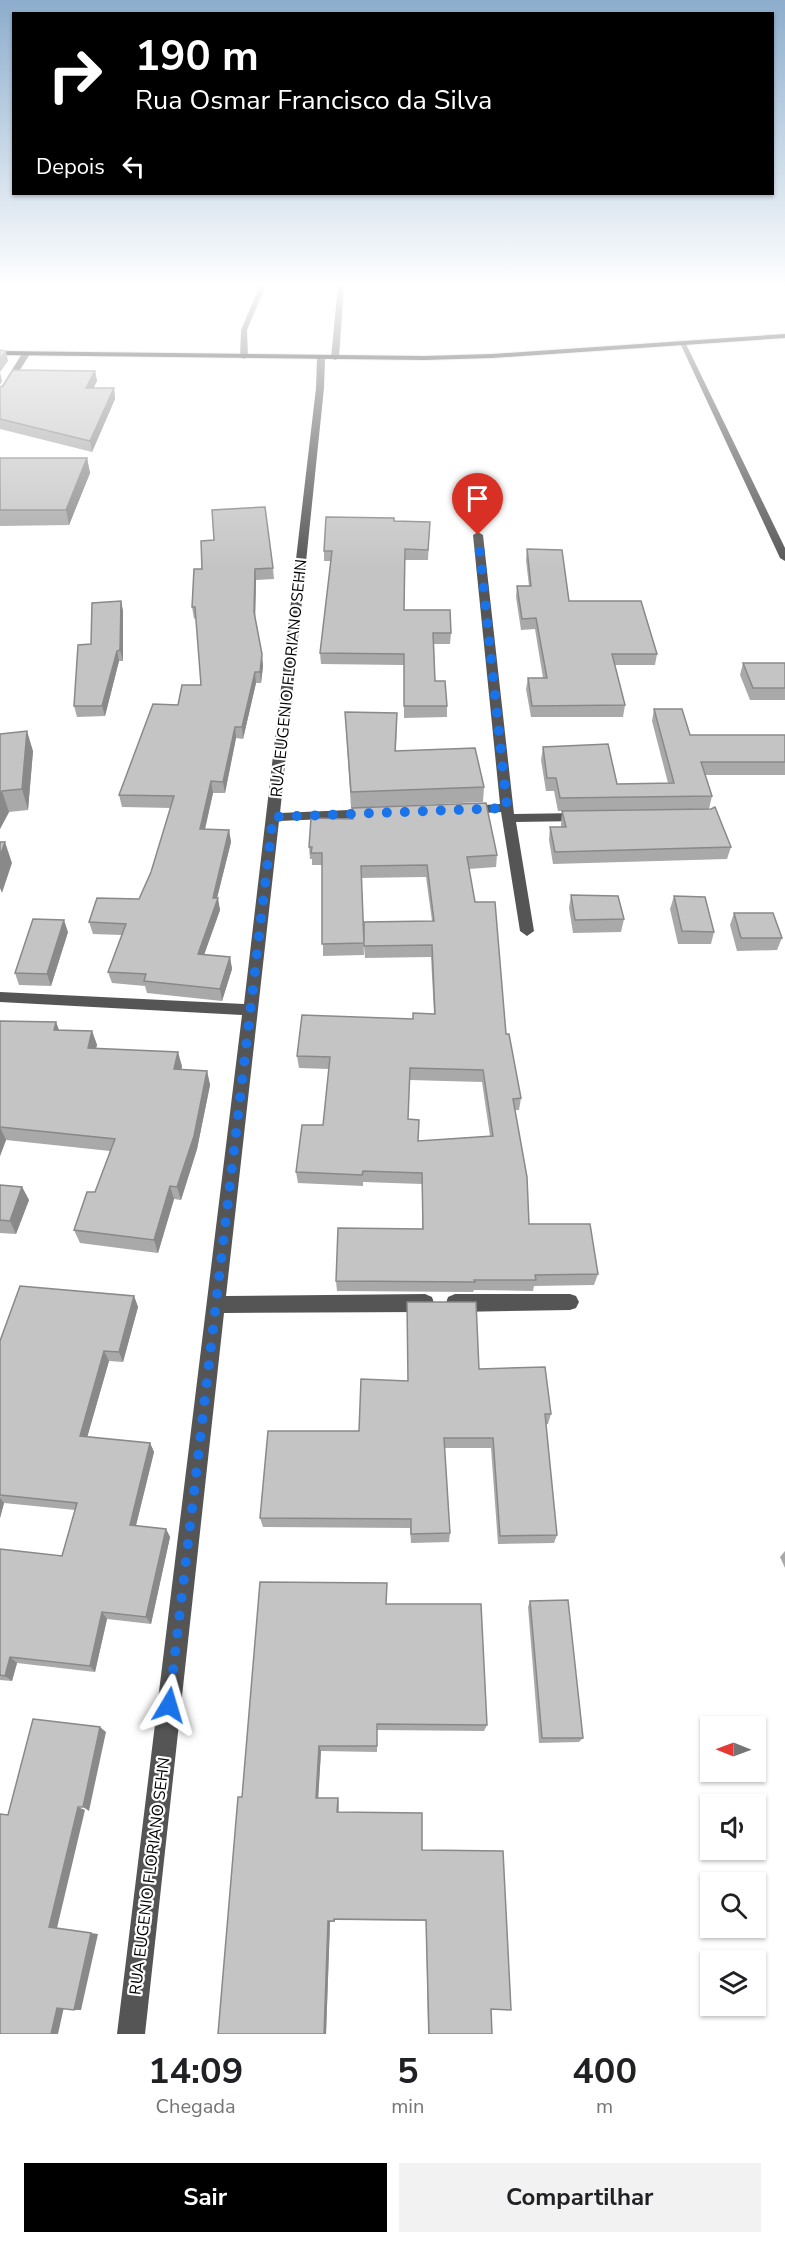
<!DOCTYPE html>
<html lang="pt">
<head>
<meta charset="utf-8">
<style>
  :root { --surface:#fff; --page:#f2f2f2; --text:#202124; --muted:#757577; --accent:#000 }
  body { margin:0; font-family:"Nunito Sans",sans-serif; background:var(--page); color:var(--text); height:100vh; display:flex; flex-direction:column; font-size:22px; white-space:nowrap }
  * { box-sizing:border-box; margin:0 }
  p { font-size:20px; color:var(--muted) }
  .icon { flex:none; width:33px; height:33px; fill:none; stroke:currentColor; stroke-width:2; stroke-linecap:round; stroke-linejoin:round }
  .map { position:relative; height:2034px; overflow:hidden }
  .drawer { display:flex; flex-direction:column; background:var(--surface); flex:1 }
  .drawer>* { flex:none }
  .guide { position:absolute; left:12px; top:12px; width:762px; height:183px; border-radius:0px; box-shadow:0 2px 4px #0004; background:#000; color:#fff; overflow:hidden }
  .needle { width:39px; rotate:271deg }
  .buttons { position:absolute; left:700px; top:1716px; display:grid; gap:12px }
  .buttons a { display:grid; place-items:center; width:66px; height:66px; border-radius:0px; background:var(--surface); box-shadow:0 2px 4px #0004; font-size:30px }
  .pin { position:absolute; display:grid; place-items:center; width:51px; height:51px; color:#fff; margin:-62px -26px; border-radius:50% 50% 50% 0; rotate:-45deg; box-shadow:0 0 6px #0007 }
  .pin .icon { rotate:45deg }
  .me { position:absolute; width:66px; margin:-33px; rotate:7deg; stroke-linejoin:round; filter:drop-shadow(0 0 4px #0008) }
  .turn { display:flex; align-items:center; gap:21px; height:126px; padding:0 24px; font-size:27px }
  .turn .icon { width:78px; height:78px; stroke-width:2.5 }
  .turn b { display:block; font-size:42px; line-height:51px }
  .then { display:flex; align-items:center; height:57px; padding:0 24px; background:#0003; gap:12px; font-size:22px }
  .eta { display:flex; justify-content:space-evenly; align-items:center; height:102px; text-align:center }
  .eta b { font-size:36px; font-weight:700; line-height:42px }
  .cta { display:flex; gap:12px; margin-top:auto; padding:12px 24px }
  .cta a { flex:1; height:69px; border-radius:0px; background:var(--accent); color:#fff; font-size:24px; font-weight:700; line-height:69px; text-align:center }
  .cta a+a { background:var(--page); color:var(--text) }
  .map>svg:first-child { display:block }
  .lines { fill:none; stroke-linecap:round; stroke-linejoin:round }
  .major-casing { stroke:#dbdbdb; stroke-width:2 }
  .minor { fill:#555; fill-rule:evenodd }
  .major { fill:#000; fill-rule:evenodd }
  .wall { fill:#a9a9a9; fill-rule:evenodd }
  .shaded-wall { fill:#898989 }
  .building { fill:#c4c4c4; stroke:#898989; stroke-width:1.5; fill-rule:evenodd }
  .route { stroke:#1a73e8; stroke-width:10; stroke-dasharray:0 18 }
  .labels { text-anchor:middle; stroke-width:4.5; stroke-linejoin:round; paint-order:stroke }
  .street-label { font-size:16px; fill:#000; stroke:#fff }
</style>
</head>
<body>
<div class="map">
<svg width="785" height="2034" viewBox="0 0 785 2034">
  <rect width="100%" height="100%" fill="#fff"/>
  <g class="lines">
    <defs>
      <polygon id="major" points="785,334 785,338 492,358 424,360 0,355 0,351 424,356 492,354"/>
    </defs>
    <use href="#major" class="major-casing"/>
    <g class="minor">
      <polygon points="260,285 266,285 247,330 248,357 244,359 240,357 241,330"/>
      <polygon points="338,285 344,285 339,358 335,360 331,358"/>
      <polygon points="680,343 686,344 785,548 785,561 780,558"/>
      <polygon points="23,352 30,354 4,395 0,397 0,389"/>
      <polygon points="321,356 325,358 324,388 280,813 372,809 378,813 372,817 279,821 226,1296 425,1294 432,1297 434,1303 432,1309 425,1312 224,1313 145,2034 117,2034 242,1015 0,1002 0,992 244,1004 316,388 317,358"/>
      <polygon points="478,532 483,535 514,814 580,813 586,817 580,821 516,822 534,931 527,936 520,931 501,812 468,814 462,810 468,806 500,804 473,535"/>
      <polygon points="455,1294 570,1294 576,1296 579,1302 576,1308 570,1310 455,1312 448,1309 446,1303 448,1297"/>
    </g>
    <use href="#major" class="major"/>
  </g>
  <g class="wall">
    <polygon points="95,371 97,381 93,388 114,388 115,399 92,452 0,429 0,387"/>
    <polygon points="0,458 87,458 90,473 69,525 0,526"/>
    <polygon points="394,521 430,522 428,560 405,560 404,610 451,633 450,644 434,644 435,681 447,706 447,717 404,718 404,665 321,664 320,653 331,561 324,561 324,551"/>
    <polygon points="214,540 273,568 274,579 256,580 255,619 263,666 261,683 256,683 243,739 236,738 225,793 213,793 205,830 229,830 231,842 217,898 220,910 204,955 230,957 232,969 222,1001 147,993 145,986 112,983 108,972 122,935 93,934 89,922 139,899 151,872 171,808 122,807 119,795 178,705 201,685 196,618 194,619 192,607 202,569"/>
    <polygon points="527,549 569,601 657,654 655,665 615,665 625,705 623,717 531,717 526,689 528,678 543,678 535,629 521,630 516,597 517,586 529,586 526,560"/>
    <polygon points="121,601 123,611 123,661 119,661 105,716 77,717 74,706 91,644"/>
    <polygon points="743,663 785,663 785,700 750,700 740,675"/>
    <polygon points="654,709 690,735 785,735 785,775 705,775 712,796 709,809 731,847 727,859 553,864 549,840 550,827 561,827 561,824 562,811 672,809 558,811 554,791 546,791 541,760 543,747 617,784 668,783 652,721"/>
    <polygon points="345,712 397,713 396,751 484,787 483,802 351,808"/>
    <polygon points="0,734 33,751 28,810 9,812 0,829"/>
    <path d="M309 847 497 855 496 867 469 869 475 902 521 1098 519 1110H515L529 1224 598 1274 594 1285 534 1286 533 1291 474 1290 473 1292 337 1291 336 1281 422 1229V1184L363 1182V1186L298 1183 296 1172 323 1125 329 1069 299 1068 297 1056 413 1019 434 1014 431 957 365 958 364 946 432 921 426 877 361 878 364 955 323 956 322 865H312V859H310ZM409 1080 482 1082 490 1136 418 1141 408 1119Z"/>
    <polygon points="571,895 624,919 621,932 573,933 569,908"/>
    <polygon points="674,896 714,932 711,944 678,944 670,909"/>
    <polygon points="734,913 782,938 777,950 737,951 730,925"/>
    <polygon points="68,932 51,986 19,985 15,973"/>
    <polygon points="0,1021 56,1022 59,1030 92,1031 97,1045 96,1048 182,1066 181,1070 207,1071 210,1085 197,1149 181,1200 174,1199 158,1253 80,1243 74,1230 95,1192 110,1151 6,1140 0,1156"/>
    <polygon points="0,1185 22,1187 29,1200 16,1234 0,1233"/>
    <polygon points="134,1296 138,1307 123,1362 109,1361 87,1437 150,1443 154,1452 136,1526 166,1529 170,1537 151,1624 107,1619 95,1672 17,1663 12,1681 0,1680 0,1549 62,1556 75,1510 4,1503 0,1518 0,1341"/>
    <polygon points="479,1369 551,1414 548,1424 546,1424 557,1535 554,1543 498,1544 491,1448 444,1448 450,1533 449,1542 411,1543 410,1528 263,1527 260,1518 359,1431 407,1381"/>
    <polygon points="785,1551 785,1568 780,1557"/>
    <polygon points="530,1601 583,1738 579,1742 539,1743 528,1607"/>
    <polygon points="386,1604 487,1725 484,1731 377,1730 377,1752 321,1751 318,1798 338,1798 339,1803 339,1812 422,1850 491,2009 492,2034 428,2034 426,1921 335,1920 335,1922 330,1922 326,2034 218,2034 242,1797"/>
  </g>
  <g class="shaded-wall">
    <polygon points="6,351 8,361 0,372 2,381 0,385 0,359"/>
    <polygon points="95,371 97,381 88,399 86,388"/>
    <polygon points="114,388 115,399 92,452 90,441"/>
    <polygon points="87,458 90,473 69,525 66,510"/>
    <polygon points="255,569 256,580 255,624 254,612"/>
    <polygon points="121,601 123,611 123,661 120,650"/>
    <polygon points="117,651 119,661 105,716 102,706"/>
    <polygon points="262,654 263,666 261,683 260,672"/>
    <polygon points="255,672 256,683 243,739 242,727"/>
    <polygon points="235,727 236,738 225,793 223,782"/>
    <polygon points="27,731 33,751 28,810 22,789"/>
    <polygon points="211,781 213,793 202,841 200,829"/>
    <polygon points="2,791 9,812 0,829 0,795"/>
    <polygon points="229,830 231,842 216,902 218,898 220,910 200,966 198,954"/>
    <polygon points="5,842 12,863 2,893 0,888 0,856"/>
    <polygon points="64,920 68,932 51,986 47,974"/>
    <polygon points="230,957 232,969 222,1001 220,989"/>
    <polygon points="56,1022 61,1036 54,1030"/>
    <polygon points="92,1031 97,1045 92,1062 88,1048"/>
    <polygon points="178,1052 182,1066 178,1084 174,1069"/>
    <polygon points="207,1071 210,1085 197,1149 181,1200 177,1187"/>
    <polygon points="0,1127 6,1140 0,1156"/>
    <polygon points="170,1186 174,1199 158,1253 154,1240"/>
    <polygon points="22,1187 29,1200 16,1234 10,1221"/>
    <polygon points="134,1296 138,1307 123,1362 119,1352"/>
    <polygon points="104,1351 109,1361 85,1445 80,1436"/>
    <polygon points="150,1443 154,1452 134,1533 130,1525"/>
    <polygon points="0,1498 4,1503 0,1518"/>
    <polygon points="166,1529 170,1537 151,1624 146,1617"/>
    <polygon points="102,1612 107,1619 95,1672 90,1666"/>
    <polygon points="10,1657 17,1663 12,1681 5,1676"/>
    <polygon points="100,1727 106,1732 89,1811 83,1807"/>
    <polygon points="319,1746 321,1751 318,1802 316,1798"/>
    <polygon points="78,1807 85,1810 57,1928 49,1927"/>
    <polygon points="328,1921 330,1922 326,2034 324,2034"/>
    <polygon points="91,1933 98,1934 81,2010 74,2010"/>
    <polygon points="64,2007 58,2034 51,2034 57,2008"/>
  </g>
  <g class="building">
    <polygon points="0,350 6,351 0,359"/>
    <polygon points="13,370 95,371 86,388 114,388 90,441 0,419 0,387 3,386"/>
    <polygon points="0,458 87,458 66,510 0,510"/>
    <polygon points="265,507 273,568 255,569 254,612 262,654 260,672 255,672 242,727 235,727 223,782 211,781 200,829 229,830 213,898 218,898 198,954 230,957 220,989 144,981 146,974 108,972 126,924 89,922 97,898 139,899 151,872 174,796 119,795 153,704 178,705 182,685 201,685 195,607 192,607 194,569 202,569 201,541 214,540 212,510"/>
    <polygon points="326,517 394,518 394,521 430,522 428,550 405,549 404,610 450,610 451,633 433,633 435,681 445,681 447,706 404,706 404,654 320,653 332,551 324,551"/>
    <polygon points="527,549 562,550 569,601 641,601 657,654 612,654 625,705 532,706 528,678 547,678 536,618 522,619 517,586 531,586"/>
    <polygon points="121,601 120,650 117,651 102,706 74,706 78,645 91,644 92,603"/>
    <polygon points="743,663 785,663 785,688 753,688"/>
    <polygon points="654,709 682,709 690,735 785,735 785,762 701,762 712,796 560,798 556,778 547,778 543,747 608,744 617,784 674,783"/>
    <polygon points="345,712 397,713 395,751 475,748 484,787 351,792"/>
    <polygon points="27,731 22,789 2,791 0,795 0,734"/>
    <path d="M486 803 497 855 467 857 475 902H495L506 1034H509L521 1098 513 1099 527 1177 529 1224H590L598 1274 535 1275 536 1280H474L475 1282 336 1281 338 1228 423 1229 422 1173 363 1171 362 1175 296 1172 302 1125H323L330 1057 297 1056 302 1015 413 1019V1013L435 1014 432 945 364 946V922L434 921 427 865 361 866 364 943 322 944V853H311L312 847H309L311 818 353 819 352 808ZM410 1068 483 1070 493 1136 418 1141 419 1120 408 1119Z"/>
    <polygon points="715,807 731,847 555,852 550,827 566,827 562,811 711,809"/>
    <polygon points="0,842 5,842 0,856"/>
    <polygon points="571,895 618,896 624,919 575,920"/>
    <polygon points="674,896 705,897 714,932 682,931"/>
    <polygon points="734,913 773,913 782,938 741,938"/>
    <polygon points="33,919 64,920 47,974 15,973"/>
    <polygon points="0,1021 56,1022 54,1030 92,1031 88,1048 178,1052 174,1069 207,1071 194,1136 177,1187 170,1186 154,1240 74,1230 87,1192 95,1192 115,1139 0,1127"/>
    <polygon points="0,1185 22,1187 10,1221 0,1220"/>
    <polygon points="20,1286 134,1296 119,1352 104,1351 80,1436 150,1443 130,1525 166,1529 146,1617 102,1612 90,1666 10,1657 5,1676 0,1675 0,1549 62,1556 77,1503 0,1495 0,1341"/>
    <polygon points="407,1302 476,1302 479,1369 545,1367 551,1414 545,1414 557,1535 500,1536 493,1438 444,1438 450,1533 411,1534 411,1519 260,1518 268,1431 359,1431 361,1379 408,1381"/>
    <polygon points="260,1582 387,1583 386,1604 481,1604 487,1725 377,1724 377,1746 319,1746 316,1798 338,1798 337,1812 422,1813 422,1850 503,1851 511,2010 491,2009 492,2034 429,2034 426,1920 334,1919 334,1921 328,1921 324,2034 218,2034 238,1797 242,1797"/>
    <polygon points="568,1600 583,1738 542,1738 530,1601"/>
    <polygon points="33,1719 100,1727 83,1807 78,1807 49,1927 91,1933 74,2010 57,2008 51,2034 0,2034 0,1814 8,1815"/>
  </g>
  <linearGradient id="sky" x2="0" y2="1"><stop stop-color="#8cadcc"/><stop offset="0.5" stop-color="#fff"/><stop offset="1" stop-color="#fff" stop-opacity="0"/></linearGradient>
  <rect width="785" height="570" fill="url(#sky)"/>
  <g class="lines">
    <polyline class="route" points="169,1705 273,817 507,808 478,535"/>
  </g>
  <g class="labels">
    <g class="street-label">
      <text transform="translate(288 678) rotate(-84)" y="6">RUA EUGENIO FLORIANO SEHN</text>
      <text transform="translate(149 1876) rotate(-83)" y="6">RUA EUGENIO FLORIANO SEHN</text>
    </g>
  </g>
</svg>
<div class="buttons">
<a><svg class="needle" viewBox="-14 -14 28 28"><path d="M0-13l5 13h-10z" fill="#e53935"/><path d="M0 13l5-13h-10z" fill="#757577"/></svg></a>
<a><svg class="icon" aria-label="sound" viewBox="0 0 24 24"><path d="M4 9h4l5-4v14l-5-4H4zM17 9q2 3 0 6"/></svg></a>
<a><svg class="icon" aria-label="search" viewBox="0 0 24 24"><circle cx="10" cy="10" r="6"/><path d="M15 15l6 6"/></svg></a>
<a><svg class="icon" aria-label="layers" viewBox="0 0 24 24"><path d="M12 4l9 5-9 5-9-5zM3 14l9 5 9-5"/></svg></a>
</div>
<div class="pin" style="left:478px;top:535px;background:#d93025"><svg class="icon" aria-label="arrive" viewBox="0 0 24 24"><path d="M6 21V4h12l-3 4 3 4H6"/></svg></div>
<svg class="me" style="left:169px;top:1705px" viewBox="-20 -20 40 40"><path d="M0-17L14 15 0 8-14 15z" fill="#1a73e8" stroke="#fff" stroke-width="4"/></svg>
<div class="guide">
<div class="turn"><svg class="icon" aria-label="right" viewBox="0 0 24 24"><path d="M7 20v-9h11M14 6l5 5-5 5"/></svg><div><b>190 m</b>Rua Osmar Francisco da Silva</div></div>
<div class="then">Depois<svg class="icon" aria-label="left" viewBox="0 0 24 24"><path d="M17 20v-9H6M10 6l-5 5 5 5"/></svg></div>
</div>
</div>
<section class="drawer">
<div class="eta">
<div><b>14:09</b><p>Chegada</p></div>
<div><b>5</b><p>min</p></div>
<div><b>400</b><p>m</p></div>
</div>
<div class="cta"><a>Sair</a><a>Compartilhar</a></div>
</section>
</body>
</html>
